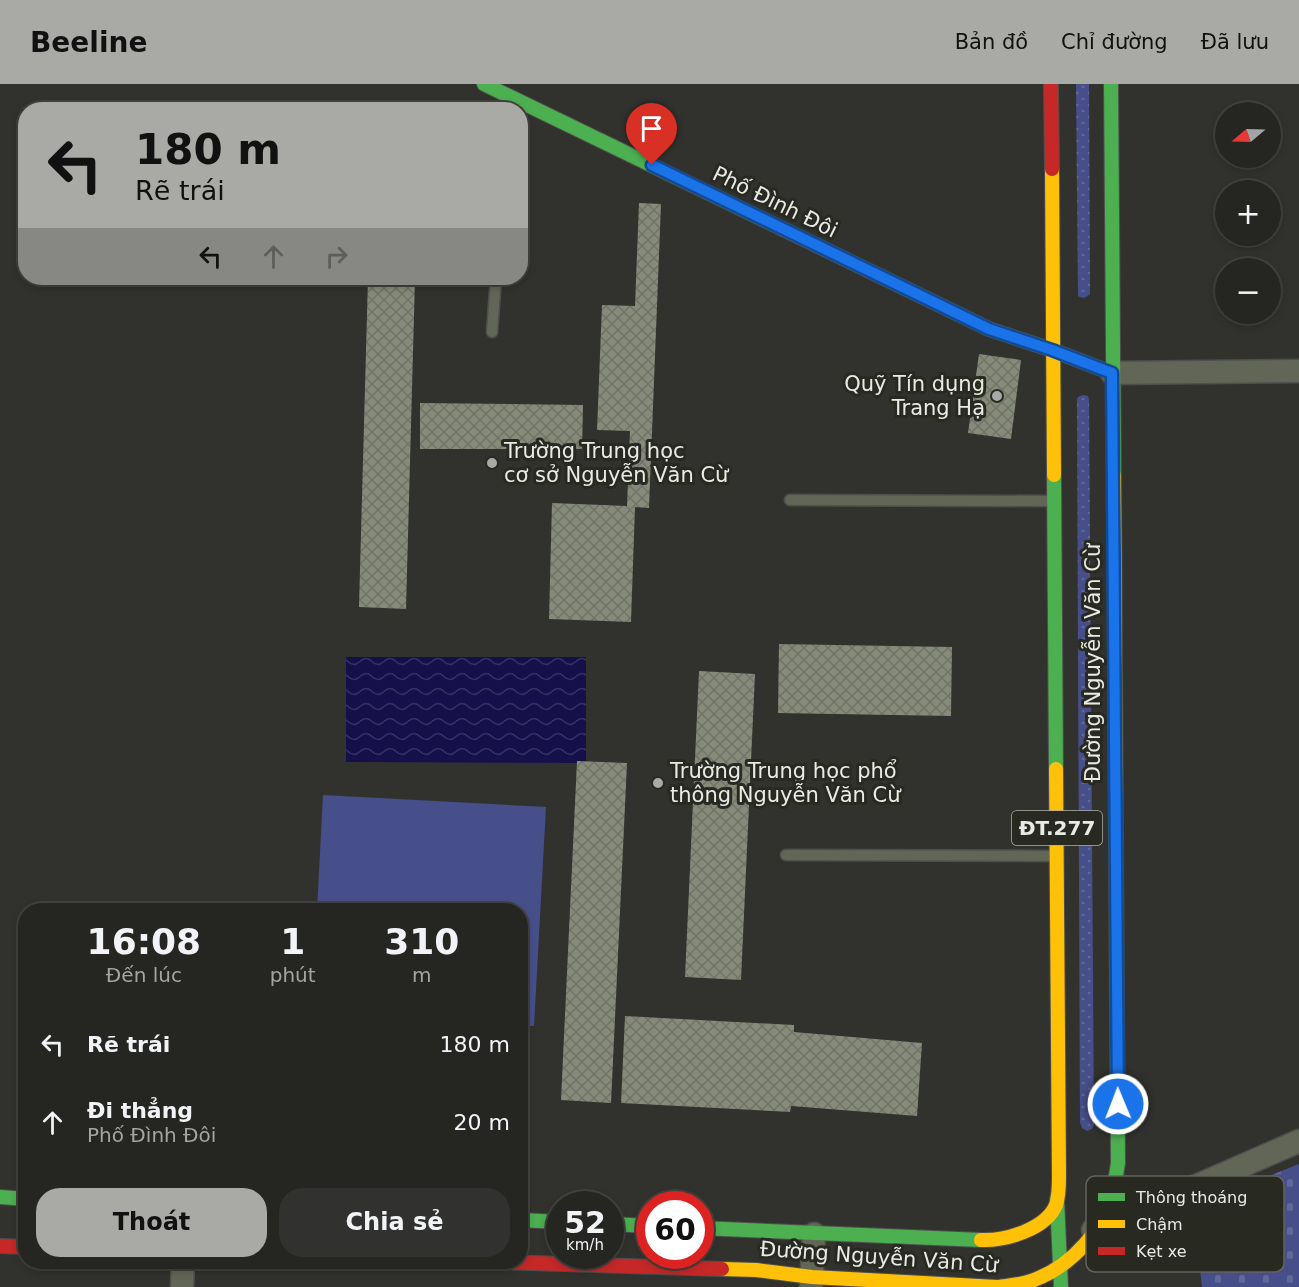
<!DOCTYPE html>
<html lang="vi">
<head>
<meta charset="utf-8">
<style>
  :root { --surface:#252622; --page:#31322f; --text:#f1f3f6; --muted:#a3a5a5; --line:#424340; --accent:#a9aaa5 }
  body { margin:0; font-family:"DejaVu Sans",sans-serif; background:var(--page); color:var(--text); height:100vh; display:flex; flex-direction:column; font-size:22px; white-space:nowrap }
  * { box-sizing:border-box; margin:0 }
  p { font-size:20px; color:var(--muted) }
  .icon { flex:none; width:33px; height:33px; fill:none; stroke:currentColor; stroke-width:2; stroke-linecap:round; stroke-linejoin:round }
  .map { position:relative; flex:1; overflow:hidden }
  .panel { position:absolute; left:18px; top:819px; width:510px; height:366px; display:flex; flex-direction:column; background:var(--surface); border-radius:24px; box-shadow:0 3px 9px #0003,0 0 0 2px var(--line) }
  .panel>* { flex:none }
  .banner { position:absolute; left:18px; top:18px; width:510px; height:183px; border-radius:24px; box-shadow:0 3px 9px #0003,0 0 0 2px var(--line); background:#a9aaa5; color:#111; overflow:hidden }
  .needle { width:39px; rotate:251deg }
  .tools { position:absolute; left:1215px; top:18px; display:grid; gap:12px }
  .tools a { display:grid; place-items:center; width:66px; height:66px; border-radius:50%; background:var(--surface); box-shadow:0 3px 9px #0003,0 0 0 2px var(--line); font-size:30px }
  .speed { position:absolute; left:546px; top:1107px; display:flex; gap:12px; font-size:30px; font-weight:700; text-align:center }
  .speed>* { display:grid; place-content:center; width:78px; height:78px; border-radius:50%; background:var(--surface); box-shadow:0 3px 9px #0003,0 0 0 2px var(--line); line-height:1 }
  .speed small { font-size:15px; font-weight:400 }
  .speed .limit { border:9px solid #d22; background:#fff; color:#111 }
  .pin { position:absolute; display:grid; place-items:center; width:51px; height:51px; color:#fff; margin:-62px -26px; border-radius:50% 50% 50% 0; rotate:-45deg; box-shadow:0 0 6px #0007 }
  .pin .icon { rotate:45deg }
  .me { position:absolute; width:66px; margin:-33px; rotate:359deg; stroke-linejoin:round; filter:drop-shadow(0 0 4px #0008) }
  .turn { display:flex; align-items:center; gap:21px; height:126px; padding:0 18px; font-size:27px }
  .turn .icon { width:78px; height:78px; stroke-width:2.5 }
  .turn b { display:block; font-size:42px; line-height:51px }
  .lanes { display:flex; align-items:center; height:57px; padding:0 18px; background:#0003; justify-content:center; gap:30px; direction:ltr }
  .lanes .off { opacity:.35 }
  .eta { display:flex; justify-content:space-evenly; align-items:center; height:102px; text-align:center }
  .eta b { font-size:36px; font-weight:700; line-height:42px }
  .button { display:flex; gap:12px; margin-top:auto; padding:12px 18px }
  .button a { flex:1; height:69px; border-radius:24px; background:var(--accent); color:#111; font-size:24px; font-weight:700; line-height:69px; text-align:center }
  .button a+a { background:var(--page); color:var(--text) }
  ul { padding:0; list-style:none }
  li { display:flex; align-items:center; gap:18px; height:78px; padding:0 18px }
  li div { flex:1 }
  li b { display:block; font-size:22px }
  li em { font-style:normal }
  header { display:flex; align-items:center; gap:36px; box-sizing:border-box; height:84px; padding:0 30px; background:var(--accent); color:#111 }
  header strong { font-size:28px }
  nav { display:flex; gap:33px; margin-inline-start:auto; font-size:21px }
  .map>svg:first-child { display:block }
  .grass { fill:url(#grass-dots) }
  .cemetery { fill:url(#cemetery-stones) }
  .park { fill:#474f8a }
  .water { fill:url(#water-waves) }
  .building { fill:url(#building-cross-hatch) }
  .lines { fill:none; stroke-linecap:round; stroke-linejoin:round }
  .lane-casing { stroke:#4e4f4c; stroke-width:13 }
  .street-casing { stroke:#4e4f4c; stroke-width:25 }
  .fast-casing { stroke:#4e4f4c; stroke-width:16 }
  .slow-casing { stroke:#4e4f4c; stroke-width:16 }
  .jam-casing { stroke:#4e4f4c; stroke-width:16 }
  .lane { stroke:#626656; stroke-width:10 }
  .street { stroke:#626656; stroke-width:22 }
  .fast { stroke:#4caf50; stroke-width:14 }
  .slow { stroke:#ffc107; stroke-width:14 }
  .jam { stroke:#c62828; stroke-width:14 }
  .route-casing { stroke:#114b97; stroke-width:15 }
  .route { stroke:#1a73e8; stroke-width:10 }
  .poi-dot { fill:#a9aaa5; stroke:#282a22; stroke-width:2 }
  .labels { text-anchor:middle; stroke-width:6; stroke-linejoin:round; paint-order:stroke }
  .shield { fill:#282a22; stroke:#afb0aa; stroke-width:1.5 }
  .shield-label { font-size:20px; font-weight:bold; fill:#e9eae5 }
  .street-label { font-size:21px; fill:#e9eae5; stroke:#282a22 }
  .poi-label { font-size:21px; fill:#e9eae5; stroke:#282a22; text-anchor:start }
  .key { fill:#282a22; stroke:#62645c; stroke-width:1.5 }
  .key-label { font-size:16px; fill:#e9eae5 }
</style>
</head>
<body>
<header>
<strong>Beeline</strong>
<nav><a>Bản đồ</a><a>Chỉ đường</a><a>Đã lưu</a></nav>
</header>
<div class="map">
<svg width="1299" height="1203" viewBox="0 0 1299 1203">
  <defs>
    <pattern id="grass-dots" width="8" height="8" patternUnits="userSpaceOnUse" patternTransform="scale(1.5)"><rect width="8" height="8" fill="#474f8a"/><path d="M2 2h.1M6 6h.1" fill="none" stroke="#62689a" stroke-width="1.8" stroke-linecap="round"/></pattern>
    <pattern id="cemetery-stones" width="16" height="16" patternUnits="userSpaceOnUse" patternTransform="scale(1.5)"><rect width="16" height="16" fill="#474f8a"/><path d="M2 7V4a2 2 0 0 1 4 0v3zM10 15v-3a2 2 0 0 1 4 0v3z" fill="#62689a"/></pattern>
    <pattern id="water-waves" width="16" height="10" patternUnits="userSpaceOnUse" patternTransform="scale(1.5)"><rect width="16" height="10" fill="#150f4a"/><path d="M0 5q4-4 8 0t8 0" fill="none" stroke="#373264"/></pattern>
    <pattern id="building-cross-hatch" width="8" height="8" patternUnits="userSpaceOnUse" patternTransform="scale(1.5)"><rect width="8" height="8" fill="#868b79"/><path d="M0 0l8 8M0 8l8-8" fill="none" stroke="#707367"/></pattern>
  </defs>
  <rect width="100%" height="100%" fill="#31322e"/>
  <g class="grass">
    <path d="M1076 0H1089L1090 210C1086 214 1083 215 1078 212V209Z"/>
    <polygon points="1083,311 1088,312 1089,316 1094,1041 1092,1045 1087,1047 1082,1044 1080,1038 1077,316 1078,313"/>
  </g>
  <polygon class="cemetery" points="1299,1080 1299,1203 1202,1203 1193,1122"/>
  <polygon class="park" points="323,711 546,723 534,942 521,942 520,826 317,826"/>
  <polygon class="water" points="346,573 586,573 586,679 346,678"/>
  <g class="building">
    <polygon points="373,22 411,24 411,26 373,26"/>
    <polygon points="639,119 661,120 649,424 635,423 631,538 549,535 552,419 627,422 630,347 597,346 602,221 635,222"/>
    <polygon points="368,194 415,194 406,525 359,523"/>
    <polygon points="979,270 1021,276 1011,355 968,349"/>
    <polygon points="420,319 583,321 582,365 420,365"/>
    <polygon points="779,560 952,563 951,632 778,629"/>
    <polygon points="699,587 755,590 741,896 685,893"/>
    <polygon points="577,677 627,679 611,1019 561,1016"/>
    <polygon points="625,932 794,941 794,948 922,959 917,1032 791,1022 790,1028 621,1019"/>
  </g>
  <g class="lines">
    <defs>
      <g id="lane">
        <polyline points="492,248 496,194"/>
        <polyline points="790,416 1050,417"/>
        <polyline points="786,771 1053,772"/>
      </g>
      <g id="street">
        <polyline points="1112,289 1299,287"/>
        <polyline points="1093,1146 1098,1145 1299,1057"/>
        <polyline points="182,1203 183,1178"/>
        <polyline points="811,1203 814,1150"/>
      </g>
      <g id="fast">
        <polyline points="484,0 783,145"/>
        <polyline points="1111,0 1114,391"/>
        <polyline points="1054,391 1056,685"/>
        <polyline points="1114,1104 1118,1079 1116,769"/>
        <polyline points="0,1113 26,1115"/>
        <polyline points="1057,1115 1061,1203"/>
        <polyline points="520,1136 560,1138"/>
        <polyline points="610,1140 650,1142"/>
        <polyline points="700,1144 981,1156"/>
      </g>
      <g id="slow">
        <polyline points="1052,85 1054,391"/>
        <polyline points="783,145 989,245 1052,266"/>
        <polyline points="1052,266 1112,289"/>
        <polyline points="1114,391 1116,769"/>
        <path d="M981 1156C1006 1157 1046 1145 1056 1121 1059 1112 1059 1101 1059 1092L1056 685"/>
        <path d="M722 1185 756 1186 812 1193 997 1203C1009 1201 1022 1201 1034 1196 1073 1181 1105 1145 1114 1104"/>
      </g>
      <g id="jam">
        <polyline points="1051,0 1052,85"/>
        <polyline points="0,1162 26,1163"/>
        <polyline points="497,1178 722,1185"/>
      </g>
    </defs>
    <use href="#lane" class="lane-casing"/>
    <use href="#street" class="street-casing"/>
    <use href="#fast" class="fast-casing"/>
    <use href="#slow" class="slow-casing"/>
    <use href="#jam" class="jam-casing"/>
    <use href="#lane" class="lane"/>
    <use href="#street" class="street"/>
    <use href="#fast" class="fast"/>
    <use href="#slow" class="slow"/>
    <use href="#jam" class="jam"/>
  </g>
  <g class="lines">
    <defs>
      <polyline id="route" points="652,81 989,245 1052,266 1112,289 1118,1020"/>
    </defs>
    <use href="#route" class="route-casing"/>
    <use href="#route" class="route"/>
  </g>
  <g class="poi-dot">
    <circle cx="997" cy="312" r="6"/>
    <circle cx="492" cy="379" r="6"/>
    <circle cx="658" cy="699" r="6"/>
  </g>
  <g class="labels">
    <rect class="shield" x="1012" y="727" width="90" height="34" rx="4.5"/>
    <g class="shield-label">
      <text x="1057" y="751">ĐT.277</text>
    </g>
    <g class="street-label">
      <text transform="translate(775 118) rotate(26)" y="7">Phố Đình Đôi</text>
      <text transform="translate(1093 579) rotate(-90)" y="7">Đường Nguyễn Văn Cừ</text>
      <text transform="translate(879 1173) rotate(4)" y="7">Đường Nguyễn Văn Cừ</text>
    </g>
    <g class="poi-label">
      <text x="985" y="307" text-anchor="end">Quỹ Tín dụng<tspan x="985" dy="24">Trang Hạ</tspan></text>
      <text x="504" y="374">Trường Trung học<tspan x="504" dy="24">cơ sở Nguyễn Văn Cừ</tspan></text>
      <text x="670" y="694">Trường Trung học phổ<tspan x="670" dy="24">thông Nguyễn Văn Cừ</tspan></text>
    </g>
  </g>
  <rect x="1086" y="1092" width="198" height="96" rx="9" class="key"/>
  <rect x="1098" y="1109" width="27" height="8" fill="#4caf50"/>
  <rect x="1098" y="1136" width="27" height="8" fill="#ffc107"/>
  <rect x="1098" y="1163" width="27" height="8" fill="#c62828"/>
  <g class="key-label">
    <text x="1136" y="1119">Thông thoáng</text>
    <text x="1136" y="1146">Chậm</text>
    <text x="1136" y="1173">Kẹt xe</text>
  </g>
</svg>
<div class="tools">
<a><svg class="needle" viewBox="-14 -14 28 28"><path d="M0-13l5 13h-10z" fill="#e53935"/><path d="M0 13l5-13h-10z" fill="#a3a5a5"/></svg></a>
<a>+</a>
<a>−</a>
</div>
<div class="speed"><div>52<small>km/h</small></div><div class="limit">60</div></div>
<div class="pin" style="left:652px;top:81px;background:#d93025"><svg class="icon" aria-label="arrive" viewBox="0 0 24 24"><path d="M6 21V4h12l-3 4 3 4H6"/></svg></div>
<svg class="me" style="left:1118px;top:1020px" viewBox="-20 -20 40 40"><circle r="17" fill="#1a73e8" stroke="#fff" stroke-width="3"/><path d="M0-11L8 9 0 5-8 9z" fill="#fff"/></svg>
<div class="banner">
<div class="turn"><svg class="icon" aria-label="left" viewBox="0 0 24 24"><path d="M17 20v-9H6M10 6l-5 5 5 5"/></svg><div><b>180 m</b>Rẽ trái</div></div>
<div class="lanes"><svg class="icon" aria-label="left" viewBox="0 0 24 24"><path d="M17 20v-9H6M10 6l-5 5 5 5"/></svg><svg class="icon off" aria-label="ahead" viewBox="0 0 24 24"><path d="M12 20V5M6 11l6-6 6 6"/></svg><svg class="icon off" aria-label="right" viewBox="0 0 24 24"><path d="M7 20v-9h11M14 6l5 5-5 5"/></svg></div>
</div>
<section class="panel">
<div class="eta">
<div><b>16:08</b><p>Đến lúc</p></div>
<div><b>1</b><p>phút</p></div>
<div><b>310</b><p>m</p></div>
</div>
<ul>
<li><svg class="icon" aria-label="left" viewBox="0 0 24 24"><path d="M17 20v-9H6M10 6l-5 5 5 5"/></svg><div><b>Rẽ trái</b></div><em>180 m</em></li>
<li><svg class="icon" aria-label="ahead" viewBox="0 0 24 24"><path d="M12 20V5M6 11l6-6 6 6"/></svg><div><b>Đi thẳng</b><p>Phố Đình Đôi</p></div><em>20 m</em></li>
</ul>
<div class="button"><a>Thoát</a><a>Chia sẻ</a></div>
</section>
</div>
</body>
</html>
